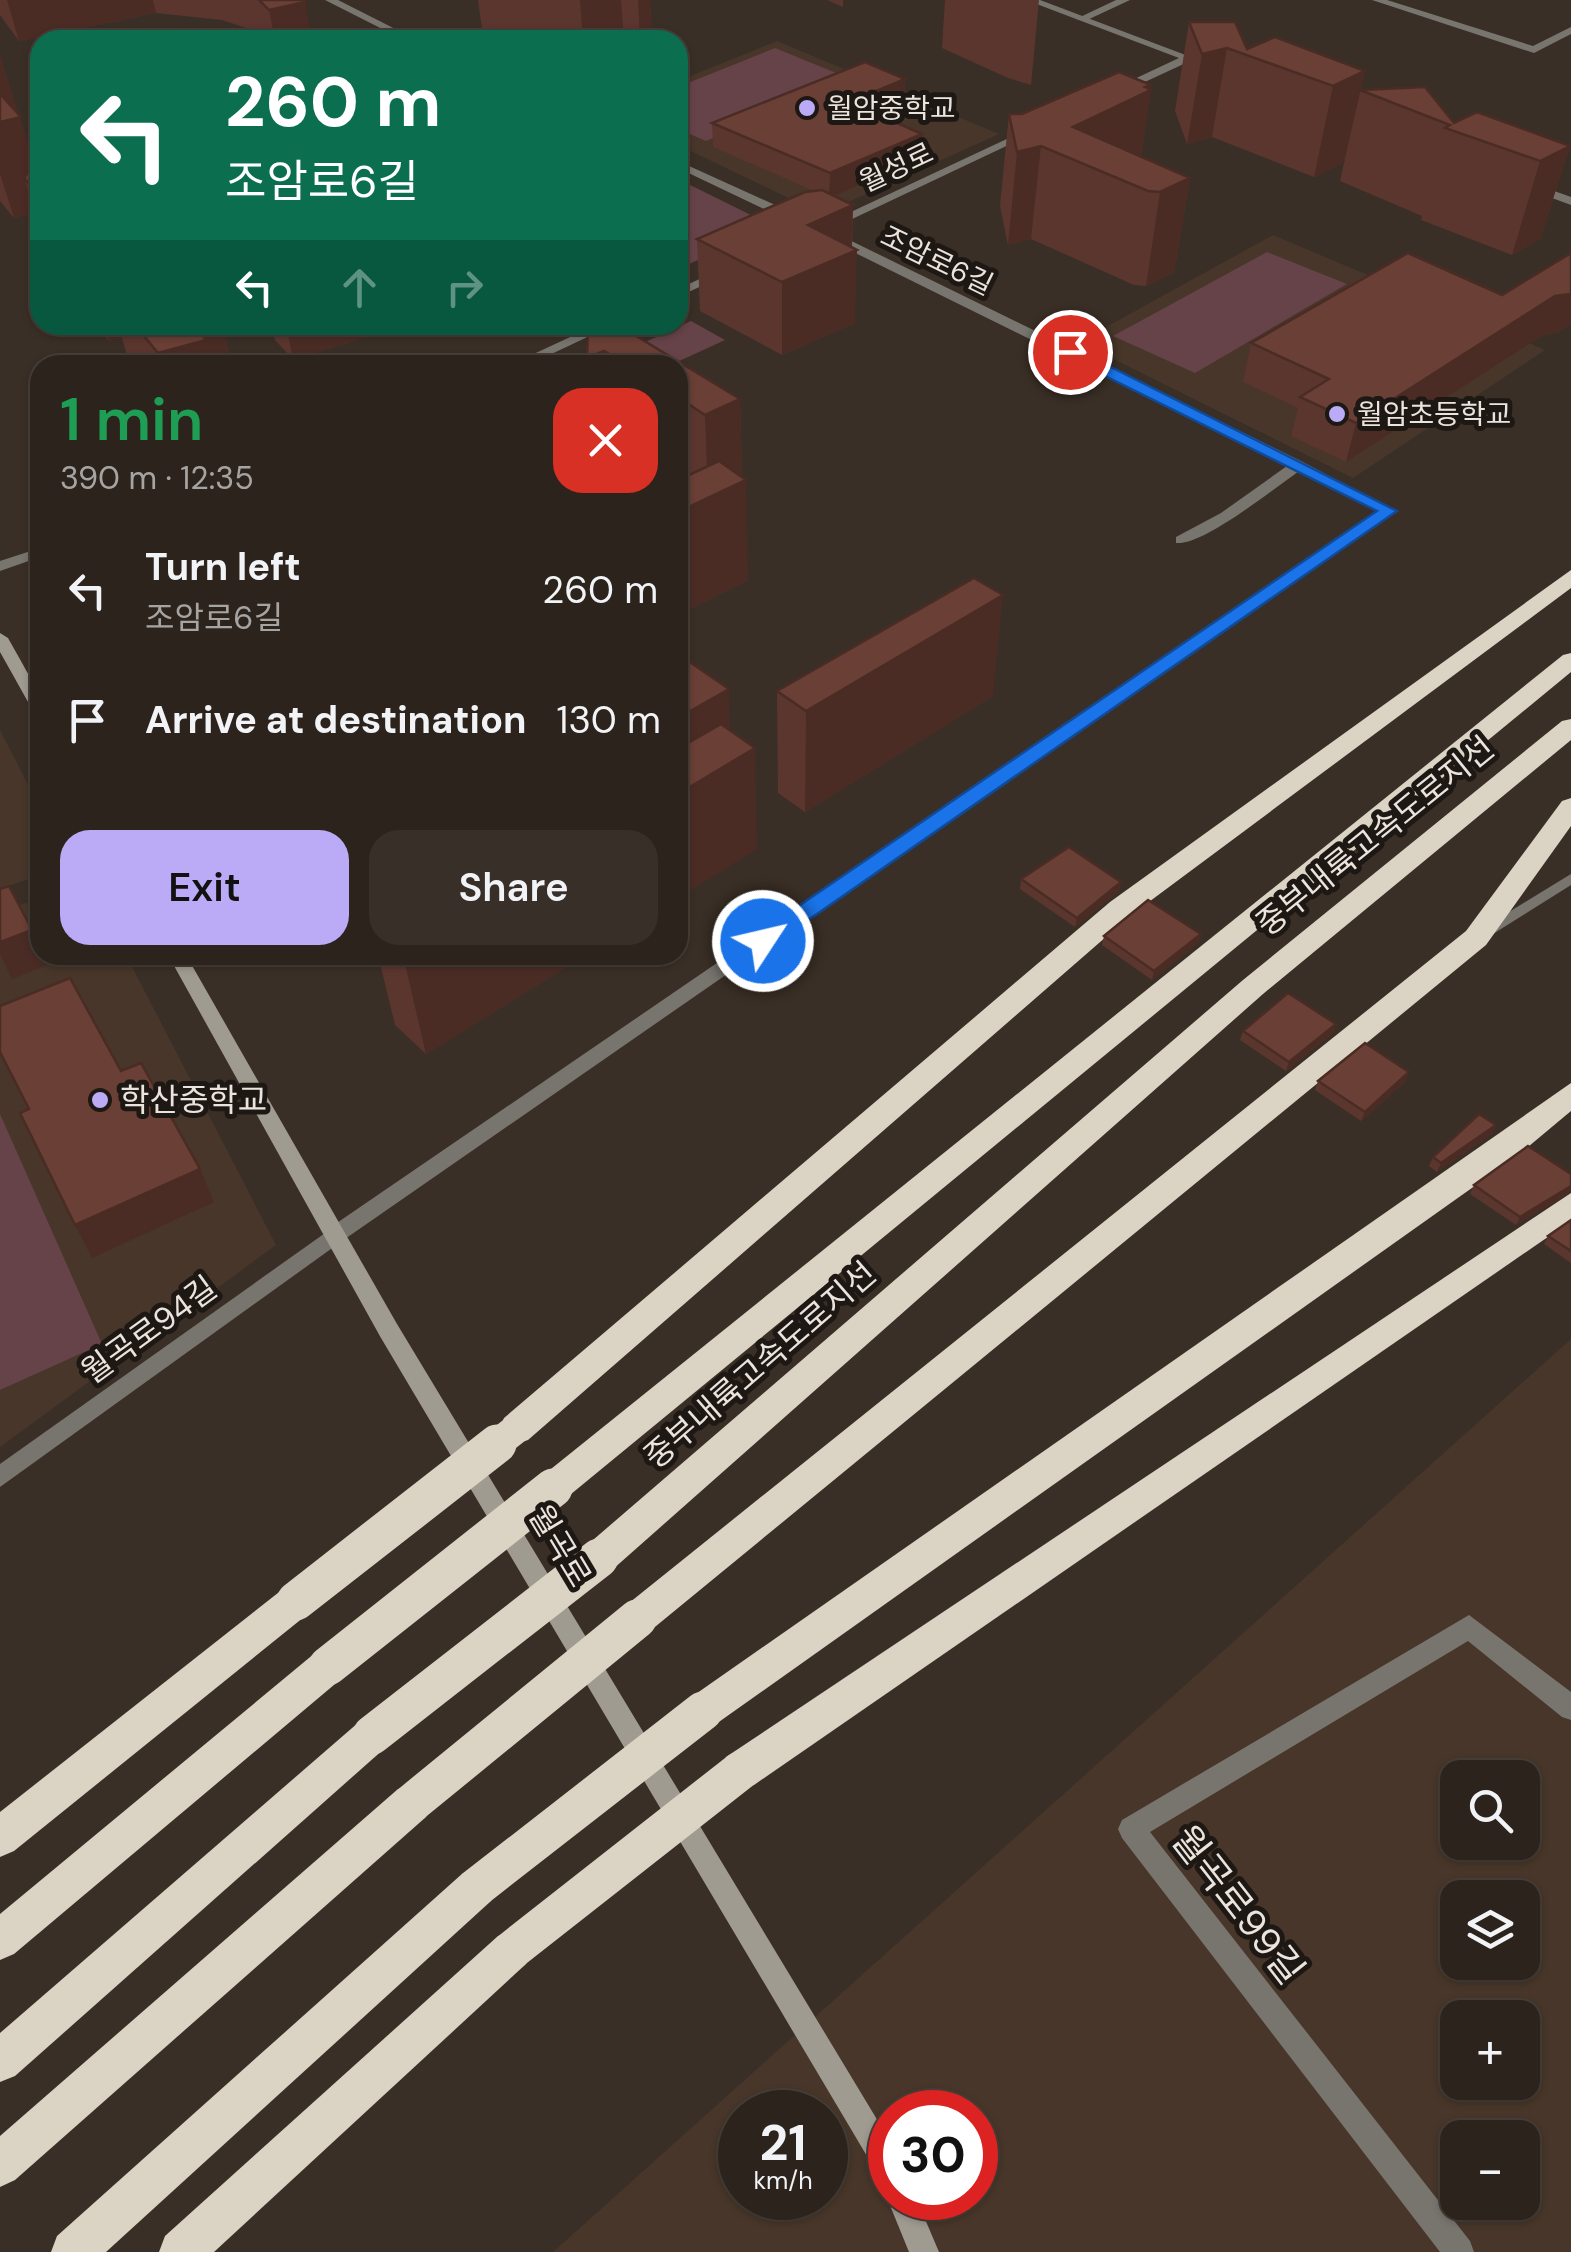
<!DOCTYPE html>
<html lang="en">
<head>
<meta charset="utf-8">
<style>
  :root { --surface:#2c231c; --page:#382f29; --text:#f1f3f6; --muted:#a6a4a3; --line:#48403b; --accent:#bbaaf6 }
  body { margin:0; font-family:"DM Sans","Noto Sans KR",sans-serif; background:var(--page); color:var(--text); height:100vh; display:flex; flex-direction:column; font-size:38px; white-space:nowrap }
  * { box-sizing:border-box; margin:0 }
  p { font-size:32px; color:var(--muted) }
  .icon { flex:none; width:55px; height:55px; fill:none; stroke:currentColor; stroke-width:2; stroke-linecap:round; stroke-linejoin:round }
  .map { position:relative; flex:1; overflow:hidden }
  .details { position:absolute; left:30px; top:355px; width:658px; height:610px; display:flex; flex-direction:column; background:var(--surface); border-radius:30px; box-shadow:0 2px 8px #0004,0 0 0 2px var(--line) }
  .details>* { flex:none }
  .banner { position:absolute; left:30px; top:30px; width:658px; height:305px; border-radius:30px; box-shadow:0 2px 8px #0004,0 0 0 2px var(--line); background:#0b6e4f; color:#fff; overflow:hidden }
  .tools { position:absolute; left:1440px; top:1760px; display:grid; gap:20px }
  .tools a { display:grid; place-items:center; width:100px; height:100px; border-radius:20px; background:var(--surface); box-shadow:0 2px 8px #0004,0 0 0 2px var(--line); font-size:50px }
  .speed { position:absolute; left:718px; top:2090px; display:flex; gap:20px; font-size:50px; font-weight:700; text-align:center }
  .speed>* { display:grid; place-content:center; width:130px; height:130px; border-radius:50%; background:var(--surface); box-shadow:0 2px 8px #0004,0 0 0 2px var(--line); line-height:1 }
  .speed small { font-size:25px; font-weight:400 }
  .speed .limit { border:15px solid #d22; background:#fff; color:#111 }
  .pin { position:absolute; display:grid; place-items:center; width:85px; height:85px; color:#fff; margin:-42px; border:5px solid #fff; border-radius:50%; box-shadow:0 2px 10px #0007 }
  .me { position:absolute; width:110px; margin:-55px; rotate:55deg; stroke-linejoin:round; filter:drop-shadow(0 0 8px #0008) }
  .turn { display:flex; align-items:center; gap:35px; height:210px; padding:0 30px; font-size:45px }
  .turn .icon { width:130px; height:130px; stroke-width:2.5 }
  .turn b { display:block; font-size:70px; line-height:85px }
  .lanes { display:flex; align-items:center; height:95px; padding:0 30px; background:#0003; justify-content:center; gap:50px; direction:ltr }
  .lanes .off { opacity:.35 }
  .round { display:grid; place-items:center; flex:none; width:105px; height:105px; border-radius:30px; background:var(--page) }
  .summary { display:flex; align-items:center; justify-content:space-between; height:170px; padding:0 30px }
  h1 { font-size:60px; font-weight:600; line-height:75px; color:#1e9e55 }
  .action { display:flex; gap:20px; margin-top:auto; padding:20px 30px }
  .action a { flex:1; height:115px; border-radius:30px; background:var(--accent); color:#111; font-size:40px; font-weight:600; line-height:115px; text-align:center }
  .action a+a { background:var(--page); color:var(--text) }
  ul { padding:0; list-style:none }
  li { display:flex; align-items:center; gap:30px; height:130px; padding:0 30px }
  li div { flex:1 }
  li b { display:block; font-size:38px }
  li em { font-style:normal }
  .map>svg:first-child { display:block }
  .built { fill:#473629; fill-rule:evenodd }
  .green { fill:#664348 }
  .lines { fill:none; stroke-linecap:round; stroke-linejoin:round }
  .service { fill:#78756f; fill-rule:evenodd }
  .minor { fill:#78756f; fill-rule:evenodd }
  .tertiary { fill:#78756f; fill-rule:evenodd }
  .secondary { fill:#a09b91; fill-rule:evenodd }
  .motorway { fill:#dbd3c3; fill-rule:evenodd }
  .motorway-bridge-far1 { stroke:#dbd3c3; stroke-width:30 }
  .motorway-bridge { stroke:#dbd3c3; stroke-width:39 }
  .wall { fill:#5b362e }
  .shaded-wall { fill:#4a2c25 }
  .building { fill:#6a3f35; stroke:#4a2c25; stroke-width:2.5 }
  .route { fill:#1a73e8; stroke:#114b97; stroke-width:2.5 }
  .poi-dot { fill:#bbaaf6; stroke:#1d1814; stroke-width:4 }
  .labels { text-anchor:middle; stroke-width:10; stroke-linejoin:round; paint-order:stroke }
  .far-poi-label { font-size:28px; fill:#ebe3dd; stroke:#1d1814; text-anchor:start }
  .far-street-label { font-size:28px; fill:#ebe3dd; stroke:#1d1814 }
  .street-label { font-size:32px; fill:#ebe3dd; stroke:#1d1814 }
  .poi-label { font-size:32px; fill:#ebe3dd; stroke:#1d1814; text-anchor:start }
  .near-street-label { font-size:38px; fill:#ebe3dd; stroke:#1d1814 }
</style>
</head>
<body>
<div class="map">
<svg width="1571" height="2252" viewBox="0 0 1571 2252">
  <rect width="100%" height="100%" fill="#3a2f26"/>
  <g class="built">
    <polygon points="777,41 999,134 822,214 678,145 678,81"/>
    <polygon points="1273,235 1545,350 1353,478 1079,342"/>
    <polygon points="0,730 40,808 40,875 0,889"/>
    <polygon points="40,898 40,955 126,955 276,1245 0,1447 0,912"/>
    <path d="M1571 1339V2252H553ZM1458 1778H1522V1842H1458ZM1458 1898H1522V1962H1458ZM1458 2018H1522V2082H1458ZM740 2112H825V2198H740ZM890 2112H975V2198H890ZM1458 2138H1522V2202H1458Z"/>
  </g>
  <g class="green">
    <polygon points="775,48 851,79 706,141 678,129 678,87"/>
    <polygon points="678,179 773,226 678,269"/>
    <polygon points="1267,252 1347,284 1195,373 1113,336"/>
    <polygon points="691,321 725,340 675,363 641,344"/>
    <polygon points="0,1114 102,1344 0,1390"/>
  </g>
  <g class="lines">
    <polygon class="service" points="1571,874 1571,885 1493,934 1483,934 1481,931 1483,928"/>
    <g class="minor">
      <polygon points="325,0 338,0 417,40 404,40"/>
      <polygon points="1116,0 1130,0 1085,21 1076,19"/>
      <polygon points="1372,0 1387,0 1533,46 1571,27 1571,34 1534,53"/>
      <polygon points="678,161 797,215 799,218 789,221 678,168"/>
      <path d="M825 232H833L1303 462 1395 511 342 1241H328L325 1235 328 1229 1378 511 1298 472C1273 489 1203 546 1176 543V537L1221 513 1287 466 825 238Z"/>
      <polygon points="1469,1615 1571,1692 1571,1720 1562,1717 1468,1641 1150,1832 1470,2241 1474,2252 1440,2252 1122,1838 1118,1829 1122,1820"/>
    </g>
    <g class="tertiary">
      <polygon points="1026,0 1040,0 1212,65 1207,68 1188,62 1121,93 1113,93 1113,89 1179,58"/>
      <polygon points="1024,131 1034,133 831,229 821,226"/>
      <polygon points="1529,182 1571,197 1571,205 1525,188 1525,184"/>
      <polygon points="719,270 729,273 678,297 678,289"/>
      <polygon points="596,325 613,325 528,365 510,365"/>
      <polygon points="40,548 40,557 0,571 0,561"/>
      <polygon points="335,1226 342,1229 345,1235 342,1241 0,1487 0,1464"/>
    </g>
    <g class="secondary">
      <polygon points="0,633 8,638 40,695 40,714 32,709 0,652"/>
      <polygon points="168,955 186,955 397,1324 890,2141 890,2183 880,2178 381,1338"/>
      <polygon points="890,2191 890,2198 916,2198 939,2252 909,2252 887,2198"/>
    </g>
    <g class="motorway">
      <polygon points="1571,570 1571,588 1130,916 528,1440 516,1444 504,1440 499,1429 504,1418 1110,902"/>
      <polygon points="1571,653 1571,672 565,1499 553,1504 541,1499 536,1488 541,1477 1563,655"/>
      <polygon points="1571,719 1571,740 1263,994 612,1570 599,1574 586,1570 581,1558 586,1546 1243,980 1562,721"/>
      <polygon points="1571,798 1571,826 1486,945 650,1631 637,1636 624,1631 619,1619 624,1607 1466,931 1562,801"/>
      <polygon points="1571,1083 1571,1111 1517,1156 716,1724 703,1729 690,1724 684,1711 690,1698"/>
      <polygon points="1571,1193 1571,1221 754,1785 740,1790 726,1785 721,1771 726,1757"/>
      <polygon points="296,1584 309,1589 314,1601 309,1613 14,1851 0,1857 0,1812 283,1589"/>
      <polygon points="328,1648 341,1653 347,1666 341,1679 14,1954 0,1960 0,1914 315,1653"/>
      <polygon points="372,1716 385,1722 391,1735 385,1748 15,2076 0,2082 0,2033 359,1722"/>
      <polygon points="412,1784 426,1789 431,1803 426,1817 15,2180 0,2187 0,2136 398,1789"/>
      <polygon points="477,1867 491,1873 497,1887 491,1901 106,2252 51,2252 57,2236 463,1873"/>
      <polygon points="512,1930 526,1936 532,1950 526,1964 214,2252 159,2252 165,2236 498,1936"/>
    </g>
    <polyline class="motorway-bridge-far1" points="494,1446 516,1429"/>
    <g class="motorway-bridge">
      <polyline points="296,1601 497,1444"/>
      <polyline points="328,1666 553,1488"/>
      <polyline points="372,1735 599,1558"/>
      <polyline points="412,1803 637,1619"/>
      <polyline points="477,1887 703,1711"/>
      <polyline points="512,1950 740,1771"/>
    </g>
  </g>
  <g class="wall">
    <polygon points="0,0 303,0 312,40 264,40 255,31 222,20 156,13 19,41 0,15"/>
    <polygon points="478,0 650,0 652,40 505,40 482,29"/>
    <polygon points="827,0 843,0 843,7"/>
    <polygon points="945,0 1039,0 1031,85 1008,78 942,48"/>
    <polygon points="1189,22 1247,49 1365,71 1344,162 1314,177 1212,137 1187,144 1175,111"/>
    <polygon points="0,56 34,163 40,157 40,229 35,213 14,218 0,201"/>
    <polygon points="905,79 904,103 878,114 922,134 921,158 834,196 853,205 852,248 855,323 782,355 700,311 697,239 814,191 713,147 712,123"/>
    <polygon points="1151,85 1141,157 1190,178 1174,272 1146,286 1134,285 1031,239 1008,245 1000,206 1009,114 1022,114"/>
    <polygon points="1360,90 1454,123 1570,146 1540,239 1512,255 1421,220 1422,216 1340,181"/>
    <polygon points="1502,295 1559,332 1543,335 1346,462 1291,436 1298,408 1243,382 1251,343"/>
    <polygon points="96,325 222,325 232,365 130,365 122,338 109,341"/>
    <polygon points="272,325 408,325 293,359 275,340"/>
    <polygon points="588,325 634,325 635,335 740,399 742,477 748,580 678,615 678,365 588,365"/>
    <polygon points="777,691 993,696 805,812 778,793"/>
    <polygon points="1021,879 1121,882 1119,891 1075,927 1020,889"/>
    <polygon points="1201,934 1198,943 1152,980 1102,945 1104,936"/>
    <polygon points="378,955 586,955 426,1054 395,1025"/>
    <polygon points="1336,1024 1333,1033 1286,1071 1240,1040 1243,1031"/>
    <polygon points="1318,1081 1406,1081 1361,1121 1315,1090"/>
    <polygon points="1496,1125 1492,1134 1437,1172 1429,1166 1433,1157"/>
    <polygon points="1571,1174 1571,1192 1516,1225 1470,1194 1474,1185"/>
    <polygon points="1571,1220 1571,1263 1544,1244 1548,1236"/>
  </g>
  <g class="shaded-wall">
    <polygon points="7,0 153,0 156,13 19,41"/>
    <polygon points="580,0 621,0 624,40 583,40"/>
    <polygon points="638,0 650,0 652,40 640,40"/>
    <polygon points="305,2 312,40 275,40 269,10"/>
    <polygon points="1227,48 1212,137 1187,144 1202,54"/>
    <polygon points="0,56 40,181 24,178 35,213 14,218 0,174"/>
    <polygon points="1365,71 1344,162 1314,177 1333,86"/>
    <polygon points="905,79 904,103 849,126 850,102"/>
    <polygon points="1151,85 1151,90 1138,181 1073,127"/>
    <polygon points="922,134 921,158 829,198 830,173"/>
    <polygon points="1041,146 1031,239 1008,245 1017,152"/>
    <polygon points="1570,146 1540,239 1512,255 1540,161"/>
    <polygon points="1190,178 1174,272 1146,286 1160,192"/>
    <polygon points="853,205 851,253 857,250 855,323 782,355 782,282 808,225"/>
    <polygon points="1571,294 1571,325 1559,332 1543,335 1346,462 1356,423 1555,296"/>
    <polygon points="104,325 118,325 122,338 109,341"/>
    <polygon points="182,325 222,325 232,365 161,365 158,353"/>
    <polygon points="286,325 408,325 293,359"/>
    <polygon points="604,351 605,365 588,365 587,358"/>
    <polygon points="740,399 742,482 746,480 748,580 678,615 678,512 708,497 705,415"/>
    <polygon points="1003,595 993,696 805,812 806,711"/>
    <polygon points="729,689 731,762 755,748 757,849 678,898 678,794 682,791 678,718"/>
    <polygon points="1121,882 1119,891 1075,927 1077,918"/>
    <polygon points="32,930 40,949 40,955 43,955 47,965 12,979 0,954 0,942"/>
    <polygon points="1201,934 1198,943 1152,980 1154,971"/>
    <polygon points="403,955 586,955 426,1054"/>
    <polygon points="1336,1024 1333,1033 1286,1071 1289,1062"/>
    <polygon points="1409,1072 1406,1081 1361,1121 1365,1112"/>
    <polygon points="1496,1125 1492,1134 1437,1172 1441,1163"/>
    <polygon points="200,1169 214,1202 92,1258 75,1225"/>
    <polygon points="1571,1186 1571,1192 1516,1225 1520,1217"/>
  </g>
  <g class="building">
    <polygon points="259,0 303,0 305,2 269,10"/>
    <polygon points="1189,22 1235,22 1247,49 1275,37 1365,71 1333,86 1227,48 1202,54"/>
    <polygon points="865,62 905,79 850,102 922,134 830,173 712,123"/>
    <polygon points="1119,72 1151,85 1145,87 1151,90 1073,127 1190,178 1160,192 1148,191 1041,146 1017,152 1009,114 1022,114"/>
    <polygon points="1425,87 1454,123 1477,112 1570,146 1540,161 1445,128 1450,125 1360,90"/>
    <polygon points="0,94 21,117 0,122"/>
    <polygon points="39,157 40,157 40,197 24,178"/>
    <polygon points="822,190 853,205 808,225 857,250 782,282 697,239 805,192"/>
    <polygon points="1408,253 1502,295 1571,253 1571,294 1555,296 1356,423 1300,397 1329,379 1251,343"/>
    <polygon points="135,325 194,325 206,340 158,353"/>
    <polygon points="588,325 633,325 633,334 740,399 705,415 678,397 678,365 627,365 604,351 587,358"/>
    <polygon points="719,461 746,480 678,512 678,480"/>
    <polygon points="974,578 1003,595 806,711 777,691"/>
    <polygon points="678,654 729,689 678,718"/>
    <polygon points="721,724 755,748 678,794 678,749"/>
    <polygon points="1069,847 1121,882 1077,918 1021,879"/>
    <polygon points="9,886 32,930 0,942 0,889"/>
    <polygon points="1148,900 1201,934 1154,971 1104,936"/>
    <polygon points="70,978 121,1071 141,1063 200,1169 75,1225 20,1113 29,1109 0,1052 0,1006"/>
    <polygon points="1288,993 1336,1024 1289,1062 1243,1031"/>
    <polygon points="1365,1043 1409,1072 1365,1112 1318,1081"/>
    <polygon points="1479,1114 1496,1125 1441,1163 1433,1157"/>
    <polygon points="1528,1146 1571,1174 1571,1186 1520,1217 1474,1185"/>
    <polygon points="1571,1220 1571,1251 1548,1236"/>
  </g>
  <polygon class="route" points="1065,349 1075,349 1397,511 771,946 756,946 756,935 1377,511 1065,356"/>
  <g class="poi-dot">
    <circle cx="807" cy="108" r="10"/>
    <circle cx="1337" cy="414" r="10"/>
    <circle cx="100" cy="1100" r="10"/>
  </g>
  <g class="labels">
    <g class="far-poi-label">
      <text x="827" y="118">월암중학교</text>
      <text x="1357" y="424">월암초등학교</text>
    </g>
    <g class="far-street-label">
      <text transform="translate(896 167) rotate(-25)" y="10">월성로</text>
      <text transform="translate(937 260) rotate(26)" y="10">조암로6길</text>
    </g>
    <g class="street-label">
      <text transform="translate(1375 836) rotate(-39)" y="11">중부내륙고속도로지선</text>
      <text transform="translate(149 1330) rotate(-36)" y="11">월곡로94길</text>
      <text transform="translate(760 1365) rotate(-41)" y="11">중부내륙고속도로지선</text>
      <text transform="translate(560 1546) rotate(59)" y="11">월곡로</text>
    </g>
    <g class="poi-label">
      <text x="120" y="1111">학산중학교</text>
    </g>
    <g class="near-street-label">
      <text transform="translate(1238 1905) rotate(52)" y="13">월곡로99길</text>
    </g>
  </g>
</svg>
<div class="tools">
<a><svg class="icon" aria-label="search" viewBox="0 0 24 24"><circle cx="10" cy="10" r="6"/><path d="M15 15l6 6"/></svg></a>
<a><svg class="icon" aria-label="layers" viewBox="0 0 24 24"><path d="M12 4l9 5-9 5-9-5zM3 14l9 5 9-5"/></svg></a>
<a>+</a>
<a>−</a>
</div>
<div class="speed"><div>21<small>km/h</small></div><div class="limit">30</div></div>
<div class="pin" style="left:1070px;top:352px;background:#d93025"><svg class="icon" aria-label="arrive" viewBox="0 0 24 24"><path d="M6 21V4h12l-3 4 3 4H6"/></svg></div>
<svg class="me" style="left:763px;top:941px" viewBox="-20 -20 40 40"><circle r="17" fill="#1a73e8" stroke="#fff" stroke-width="3"/><path d="M0-11L8 9 0 5-8 9z" fill="#fff"/></svg>
<div class="banner">
<div class="turn"><svg class="icon" aria-label="left" viewBox="0 0 24 24"><path d="M17 20v-9H6M10 6l-5 5 5 5"/></svg><div><b>260 m</b>조암로6길</div></div>
<div class="lanes"><svg class="icon" aria-label="left" viewBox="0 0 24 24"><path d="M17 20v-9H6M10 6l-5 5 5 5"/></svg><svg class="icon off" aria-label="ahead" viewBox="0 0 24 24"><path d="M12 20V5M6 11l6-6 6 6"/></svg><svg class="icon off" aria-label="right" viewBox="0 0 24 24"><path d="M7 20v-9h11M14 6l5 5-5 5"/></svg></div>
</div>
<section class="details">
<div class="summary"><div><h1>1 min</h1><p>390 m · 12:35</p></div><a class="round" style="background:#d93025;color:#fff"><svg class="icon" aria-label="close" viewBox="0 0 24 24"><path d="M6 6l12 12M18 6L6 18"/></svg></a></div>
<ul>
<li><svg class="icon" aria-label="left" viewBox="0 0 24 24"><path d="M17 20v-9H6M10 6l-5 5 5 5"/></svg><div><b>Turn left</b><p>조암로6길</p></div><em>260 m</em></li>
<li><svg class="icon" aria-label="arrive" viewBox="0 0 24 24"><path d="M6 21V4h12l-3 4 3 4H6"/></svg><div><b>Arrive at destination</b></div><em>130 m</em></li>
</ul>
<div class="action"><a>Exit</a><a>Share</a></div>
</section>
</div>
</body>
</html>
